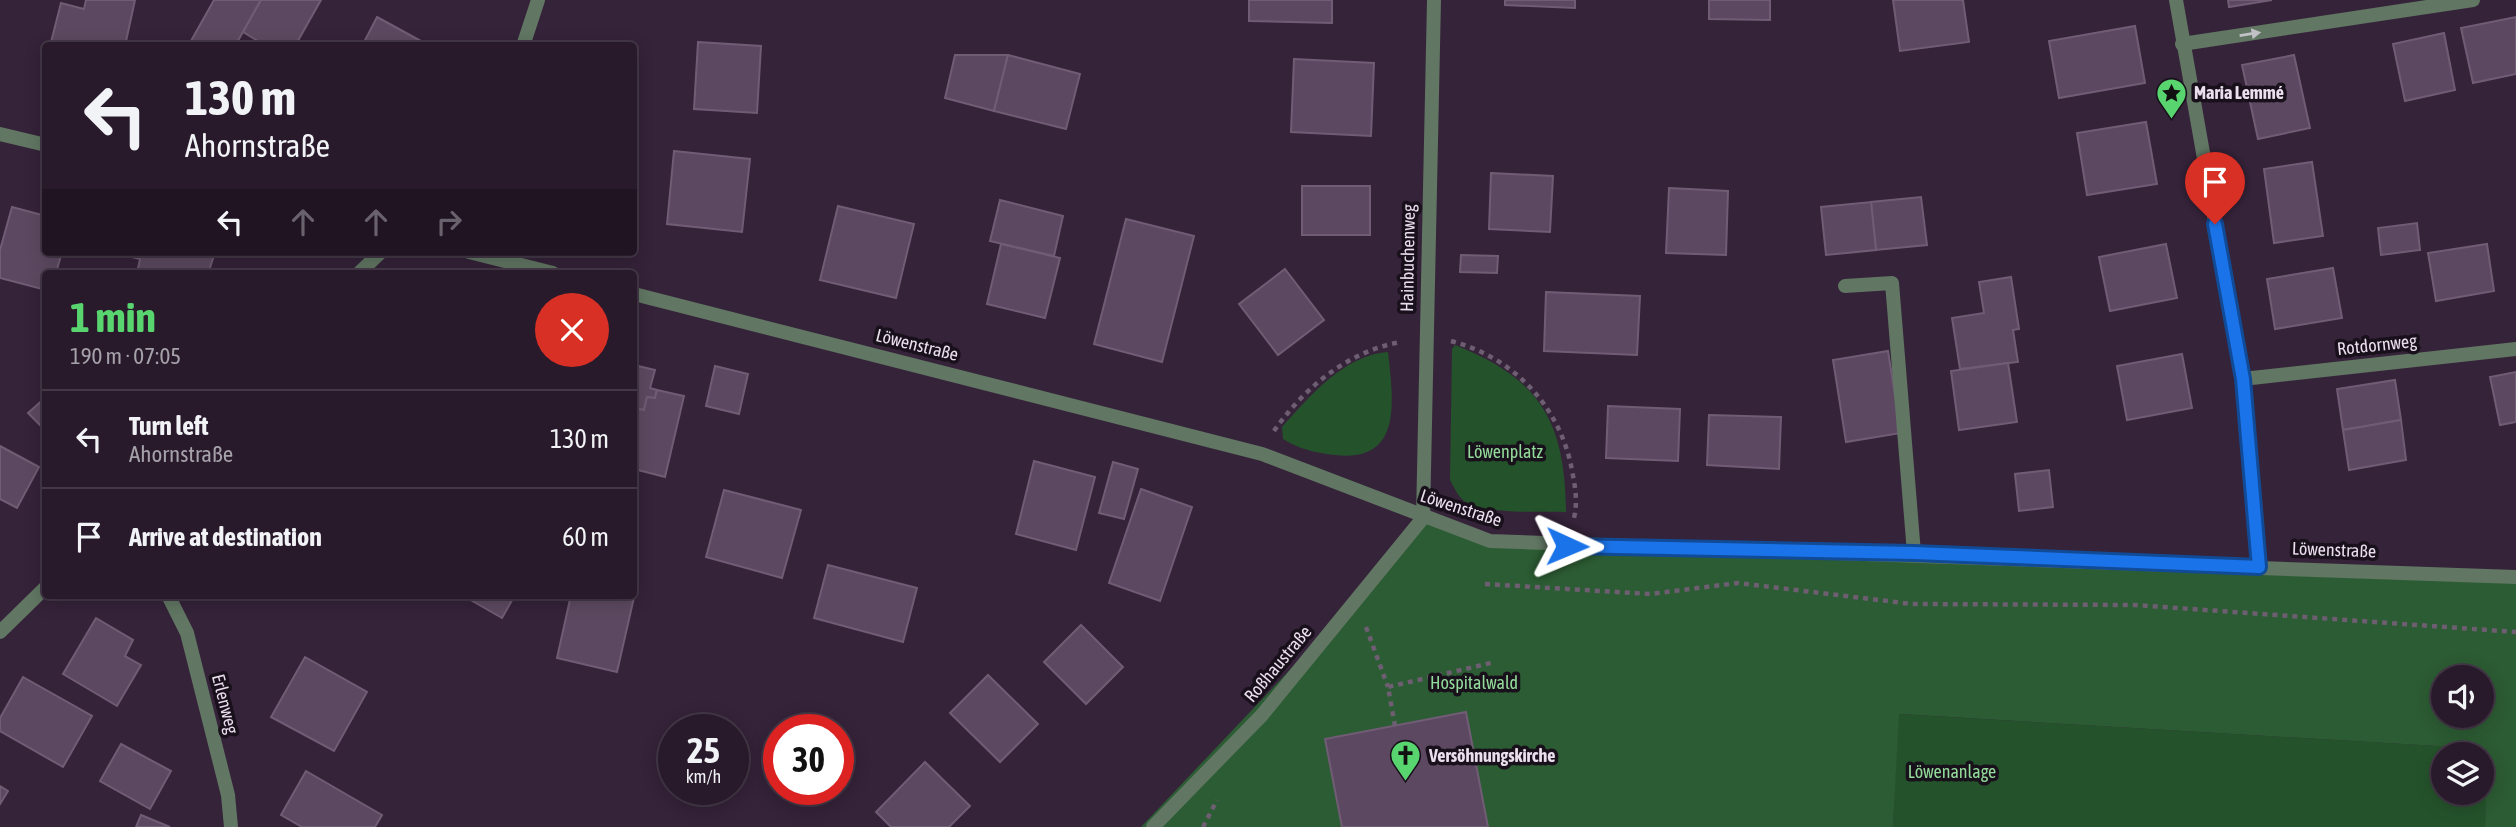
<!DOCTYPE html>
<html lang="en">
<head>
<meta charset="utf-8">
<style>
  :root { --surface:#281a2b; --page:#302333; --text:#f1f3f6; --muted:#a5a1a9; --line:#443847; --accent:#59d56f }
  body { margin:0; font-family:"Asap Condensed",sans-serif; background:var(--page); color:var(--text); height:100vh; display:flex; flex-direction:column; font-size:26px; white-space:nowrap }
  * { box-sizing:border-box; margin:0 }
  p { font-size:23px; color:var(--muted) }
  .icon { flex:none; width:38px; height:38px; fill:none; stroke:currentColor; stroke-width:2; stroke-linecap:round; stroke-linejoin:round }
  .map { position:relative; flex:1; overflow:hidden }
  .panel { position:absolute; left:42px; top:270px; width:595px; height:329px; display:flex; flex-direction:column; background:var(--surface); border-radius:7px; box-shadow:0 4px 18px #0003,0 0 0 2px var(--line) }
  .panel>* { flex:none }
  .guide { position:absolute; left:42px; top:42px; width:595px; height:214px; border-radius:7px; box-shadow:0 4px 18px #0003,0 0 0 2px var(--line); background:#281a2b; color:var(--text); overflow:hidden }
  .fabs { position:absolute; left:2431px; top:665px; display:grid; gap:14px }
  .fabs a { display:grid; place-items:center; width:63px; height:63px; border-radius:50%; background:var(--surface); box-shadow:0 4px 18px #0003,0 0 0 2px var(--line); font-size:35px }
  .speed { position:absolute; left:658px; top:714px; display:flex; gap:14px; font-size:35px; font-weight:700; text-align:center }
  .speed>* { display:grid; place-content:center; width:91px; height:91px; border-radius:50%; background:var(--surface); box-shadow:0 4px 18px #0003,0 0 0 2px var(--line); line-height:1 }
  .speed small { font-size:18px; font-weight:400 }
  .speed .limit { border:10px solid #d22; background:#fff; color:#111 }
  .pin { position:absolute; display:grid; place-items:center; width:60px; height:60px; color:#fff; margin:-72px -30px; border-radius:50% 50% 50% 0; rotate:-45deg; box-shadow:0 0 7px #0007 }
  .pin .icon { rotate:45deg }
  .me { position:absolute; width:77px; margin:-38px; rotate:91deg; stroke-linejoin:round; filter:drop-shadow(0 0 5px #0008) }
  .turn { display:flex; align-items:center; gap:24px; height:147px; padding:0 28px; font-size:32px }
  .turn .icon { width:91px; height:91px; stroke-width:2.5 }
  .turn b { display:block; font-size:49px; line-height:60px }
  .lanes { display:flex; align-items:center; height:66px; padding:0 28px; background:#0003; justify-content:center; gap:35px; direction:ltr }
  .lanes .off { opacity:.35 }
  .round { display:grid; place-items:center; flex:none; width:74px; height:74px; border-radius:37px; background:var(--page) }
  .overview { display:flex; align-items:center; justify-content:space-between; height:119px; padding:0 28px }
  h1 { font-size:42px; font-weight:700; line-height:52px; color:var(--accent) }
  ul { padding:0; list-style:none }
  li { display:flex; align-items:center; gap:21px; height:98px; padding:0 28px; border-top:2px solid var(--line) }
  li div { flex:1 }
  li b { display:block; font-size:26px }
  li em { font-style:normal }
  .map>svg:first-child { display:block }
  .green { fill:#24532b; fill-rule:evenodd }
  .forest { fill:#2c5c33; fill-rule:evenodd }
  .building { fill:#5c4961; stroke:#705c75; stroke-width:2 }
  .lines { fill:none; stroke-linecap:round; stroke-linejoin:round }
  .path { stroke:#6e5e72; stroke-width:4.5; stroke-dasharray:5 5; stroke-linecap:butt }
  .lane { stroke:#617663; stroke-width:14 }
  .street { stroke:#617663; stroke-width:14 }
  .oneway { fill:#c1c0c4 }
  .route-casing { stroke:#114b97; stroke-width:18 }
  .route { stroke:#1a73e8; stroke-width:12 }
  .labels { text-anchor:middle; stroke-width:7; stroke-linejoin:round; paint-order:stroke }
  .poi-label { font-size:18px; font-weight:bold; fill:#eadfed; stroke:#18101a; text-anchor:start }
  .street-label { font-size:18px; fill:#eadfed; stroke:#18101a }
  .park-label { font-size:18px; fill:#93db9a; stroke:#18101a }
</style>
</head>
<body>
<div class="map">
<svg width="2516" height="827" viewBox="0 0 2516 827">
  <rect width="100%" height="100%" fill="#352339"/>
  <g class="green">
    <path d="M1455 345C1541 379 1565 422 1566 512 1539 511 1490 515 1466 502 1459 499 1454 487 1450 480L1452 349Z"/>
    <path d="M1388 352C1393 399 1404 463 1335 455 1316 453 1299 449 1283 439L1282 427C1310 396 1344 355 1388 352Z"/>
    <path d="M1898 714 2488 749 2485 827H1893ZM2443 754H2482V793H2443Z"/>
  </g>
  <path class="forest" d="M1423 518 1490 541 2516 577V827H2485L2487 749 1899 714 1893 827H1141L1356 600ZM2443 677H2482V716H2443Z"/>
  <g class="building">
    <polygon points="86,0 135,0 125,46 50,46 61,3 84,9"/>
    <polygon points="214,0 261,0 235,46 199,46 191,41"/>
    <polygon points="261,0 321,0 295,46 266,46 243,32"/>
    <polygon points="1249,0 1332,0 1332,23 1249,21"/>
    <polygon points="1505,0 1575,0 1575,8 1505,5"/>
    <polygon points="1709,0 1770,0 1770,20 1709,19"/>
    <polygon points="1893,0 1963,0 1969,42 1900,51"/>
    <polygon points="2228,0 2272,0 2229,7"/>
    <polygon points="377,17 430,46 362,46"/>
    <polygon points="2516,17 2516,74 2473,83 2461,28"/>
    <polygon points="2135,26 2145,83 2059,98 2049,41"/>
    <polygon points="2444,33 2455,90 2405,101 2393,44"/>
    <polygon points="698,42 761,46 757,113 694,109"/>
    <polygon points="955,55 1008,55 994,111 945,98"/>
    <polygon points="1008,55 1080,74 1066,129 994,111"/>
    <polygon points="2294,55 2310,128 2258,139 2242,65"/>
    <polygon points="1294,59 1374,63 1371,136 1291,132"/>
    <polygon points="2146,122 2157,184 2087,195 2077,133"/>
    <polygon points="674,151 750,159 742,232 667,224"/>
    <polygon points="2312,162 2323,236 2274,243 2264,169"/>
    <polygon points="1491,173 1553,176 1550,232 1489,229"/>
    <rect x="1302" y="186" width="68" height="49"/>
    <polygon points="1669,188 1728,191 1726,255 1666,253"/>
    <polygon points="1921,197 1927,245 1876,250 1871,202"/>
    <polygon points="1000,200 1063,216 1054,256 990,241"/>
    <polygon points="1871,202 1876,250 1826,255 1821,207"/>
    <polygon points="838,206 914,224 896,298 820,280"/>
    <polygon points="12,207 46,216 46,252 62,252 56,273 46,273 46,290 0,278 0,250"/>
    <polygon points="1126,219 1194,236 1162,362 1094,344"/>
    <polygon points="2417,223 2420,250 2381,255 2378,228"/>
    <polygon points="1001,244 1060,258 1045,318 987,304"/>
    <polygon points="2166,244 2177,298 2110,311 2099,257"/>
    <polygon points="2487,244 2494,291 2436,301 2428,253"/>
    <polygon points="215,252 209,271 217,273 137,273 140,259 115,253"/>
    <polygon points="1461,255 1498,256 1497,273 1460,272"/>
    <polygon points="2333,268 2342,318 2275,329 2267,279"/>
    <polygon points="1285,269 1324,320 1278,355 1239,304"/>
    <polygon points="2011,277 2019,329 2013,330 2018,362 1960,369 1952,318 1984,313 1979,282"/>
    <polygon points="1546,292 1640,296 1637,355 1544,351"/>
    <polygon points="1888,351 1901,433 1846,442 1833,360"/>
    <polygon points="2182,354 2192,408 2127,420 2117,366"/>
    <polygon points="2008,363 2017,422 1959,430 1951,371"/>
    <polygon points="634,365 655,370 650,388 657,390 655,398 647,397 644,410 634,408"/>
    <polygon points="715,366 748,374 739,414 706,406"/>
    <polygon points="2516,372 2516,422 2500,425 2490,377"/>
    <polygon points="2395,380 2401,420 2343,430 2337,389"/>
    <polygon points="657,390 684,396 665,477 634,469 634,408 644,410 647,397 655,398"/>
    <polygon points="46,397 46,431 28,413"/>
    <polygon points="1608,406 1680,409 1678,461 1606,458"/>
    <polygon points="1709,415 1781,417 1779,469 1707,465"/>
    <polygon points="2401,420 2406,460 2349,470 2343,430"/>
    <polygon points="0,446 39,467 17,508 0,499"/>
    <polygon points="1034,461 1095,477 1076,550 1016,534"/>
    <polygon points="1113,462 1138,469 1124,519 1099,513"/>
    <polygon points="2049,470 2053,507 2019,511 2015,474"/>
    <polygon points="1141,489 1192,507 1160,601 1109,583"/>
    <polygon points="724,490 801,510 782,578 706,557"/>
    <polygon points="828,565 917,588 903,642 814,618"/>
    <polygon points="634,593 635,593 617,672 557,658 571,595"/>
    <polygon points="462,595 515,595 502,618"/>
    <polygon points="96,618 133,640 125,656 141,665 117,706 63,674"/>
    <polygon points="1081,625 1123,667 1086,704 1044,662"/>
    <polygon points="305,657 367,692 334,751 271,717"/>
    <polygon points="988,675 1038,724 1000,762 950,713"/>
    <polygon points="23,677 92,716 63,767 0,731 0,718"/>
    <polygon points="1466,712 1488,827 1342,827 1325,739"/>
    <polygon points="121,744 171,771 150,809 100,781"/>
    <polygon points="925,762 970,806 949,827 891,827 876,812"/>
    <polygon points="306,771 382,815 375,827 302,827 281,815"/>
    <polygon points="0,786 8,791 0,804"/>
    <polygon points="141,815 170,827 136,827"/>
  </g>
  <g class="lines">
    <g class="path">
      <path d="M1451 341C1513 357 1560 406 1572 470 1575 487 1578 500 1574 518"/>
      <path d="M1274 431C1304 388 1348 351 1401 342"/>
      <polyline points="1485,584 1650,594 1738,583 1912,604 2135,605 2516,632"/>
      <polyline points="1366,627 1388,687"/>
      <polyline points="1395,726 1388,687 1495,662"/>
      <polyline points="1203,827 1217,800"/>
    </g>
    <polyline class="lane" points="1845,286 1892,283 1914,553"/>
    <g class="street">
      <polyline points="2176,0 2243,379 2259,567"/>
      <polyline points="2182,44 2473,0"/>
      <polyline points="523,46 538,0"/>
      <polyline points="0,134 46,145"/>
      <polyline points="469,252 553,273"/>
      <polyline points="359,273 381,252"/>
      <polyline points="634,294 1262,454 1490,541 2516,577"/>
      <polyline points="2243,379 2516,349"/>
      <polyline points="1423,518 1434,0"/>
      <polyline points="168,595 187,633 228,795 231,827"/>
      <polyline points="0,632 46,587"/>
      <polyline points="1153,827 1262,715 1423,518"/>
    </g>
  </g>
  <defs><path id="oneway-solid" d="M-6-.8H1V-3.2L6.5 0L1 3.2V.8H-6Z" transform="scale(1.75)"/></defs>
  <use class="oneway" href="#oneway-solid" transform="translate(2250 34) rotate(-9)"/>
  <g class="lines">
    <defs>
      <polyline id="route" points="1567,546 1914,553 2259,567 2243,379 2215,224"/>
    </defs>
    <use href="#route" class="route-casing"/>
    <use href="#route" class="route"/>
  </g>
  <defs>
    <symbol id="sight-pin" viewBox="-11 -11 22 30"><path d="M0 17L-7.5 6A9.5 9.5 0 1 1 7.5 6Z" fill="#59d56f" stroke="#18101a"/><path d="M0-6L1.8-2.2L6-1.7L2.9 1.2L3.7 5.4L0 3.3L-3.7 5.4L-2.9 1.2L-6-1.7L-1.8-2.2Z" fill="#111"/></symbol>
    <symbol id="church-pin" viewBox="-11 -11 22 30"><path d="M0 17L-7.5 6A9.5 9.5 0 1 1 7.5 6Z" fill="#59d56f" stroke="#18101a"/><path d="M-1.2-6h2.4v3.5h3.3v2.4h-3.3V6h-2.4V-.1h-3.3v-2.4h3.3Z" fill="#111"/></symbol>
  </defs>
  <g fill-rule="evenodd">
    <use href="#sight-pin" x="2154" y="76" width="35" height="47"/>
    <use href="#church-pin" x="1388" y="738" width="35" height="47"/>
  </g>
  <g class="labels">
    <g class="poi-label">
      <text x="2194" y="99">Maria Lemmé</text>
      <text x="1429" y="762">Versöhnungskirche</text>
    </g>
    <g class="street-label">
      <text transform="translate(1408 258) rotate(-89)" y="6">Hainbuchenweg</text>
      <text transform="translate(917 345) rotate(14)" y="6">Löwenstraße</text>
      <text transform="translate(2377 345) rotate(-6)" y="6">Rotdornweg</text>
      <text transform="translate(1461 508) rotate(18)" y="6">Löwenstraße</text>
      <text transform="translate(2334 550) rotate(2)" y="6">Löwenstraße</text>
      <text transform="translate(1278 664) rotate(-50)" y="6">Roßhaustraße</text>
      <text transform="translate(225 704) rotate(76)" y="6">Erlenweg</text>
    </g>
    <g class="park-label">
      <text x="1505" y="458">Löwenplatz</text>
      <text x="1474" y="689">Hospitalwald</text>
      <text x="1952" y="778">Löwenanlage</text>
    </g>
  </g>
</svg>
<div class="fabs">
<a><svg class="icon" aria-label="sound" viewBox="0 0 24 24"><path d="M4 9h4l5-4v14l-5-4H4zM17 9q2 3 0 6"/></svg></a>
<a><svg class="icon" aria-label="layers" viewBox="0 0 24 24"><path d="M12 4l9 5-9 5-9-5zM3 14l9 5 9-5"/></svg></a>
</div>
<div class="speed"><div>25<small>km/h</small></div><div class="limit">30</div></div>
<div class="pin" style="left:2215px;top:224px;background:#d93025"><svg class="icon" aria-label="arrive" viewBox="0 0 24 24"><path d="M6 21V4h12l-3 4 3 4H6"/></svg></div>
<svg class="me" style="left:1567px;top:546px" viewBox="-20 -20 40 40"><path d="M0-17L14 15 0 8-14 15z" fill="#1a73e8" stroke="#fff" stroke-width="4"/></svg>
<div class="guide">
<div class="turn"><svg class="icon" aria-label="left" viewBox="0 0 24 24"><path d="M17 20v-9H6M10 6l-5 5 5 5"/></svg><div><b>130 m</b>Ahornstraße</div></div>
<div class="lanes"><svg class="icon" aria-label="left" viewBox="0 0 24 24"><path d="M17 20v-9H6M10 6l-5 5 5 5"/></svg><svg class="icon off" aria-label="ahead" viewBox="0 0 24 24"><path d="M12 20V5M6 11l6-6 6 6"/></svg><svg class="icon off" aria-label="ahead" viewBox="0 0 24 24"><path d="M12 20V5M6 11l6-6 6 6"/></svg><svg class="icon off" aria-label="right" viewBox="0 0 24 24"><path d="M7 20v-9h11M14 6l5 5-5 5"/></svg></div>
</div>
<section class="panel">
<div class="overview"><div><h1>1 min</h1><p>190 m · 07:05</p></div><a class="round" style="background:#d93025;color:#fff"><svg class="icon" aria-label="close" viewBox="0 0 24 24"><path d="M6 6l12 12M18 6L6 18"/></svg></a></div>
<ul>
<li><svg class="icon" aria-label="left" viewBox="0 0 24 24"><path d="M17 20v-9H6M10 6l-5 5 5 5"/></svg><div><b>Turn left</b><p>Ahornstraße</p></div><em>130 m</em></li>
<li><svg class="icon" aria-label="arrive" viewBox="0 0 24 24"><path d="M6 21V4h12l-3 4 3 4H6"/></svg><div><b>Arrive at destination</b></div><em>60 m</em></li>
</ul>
</section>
</div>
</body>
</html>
